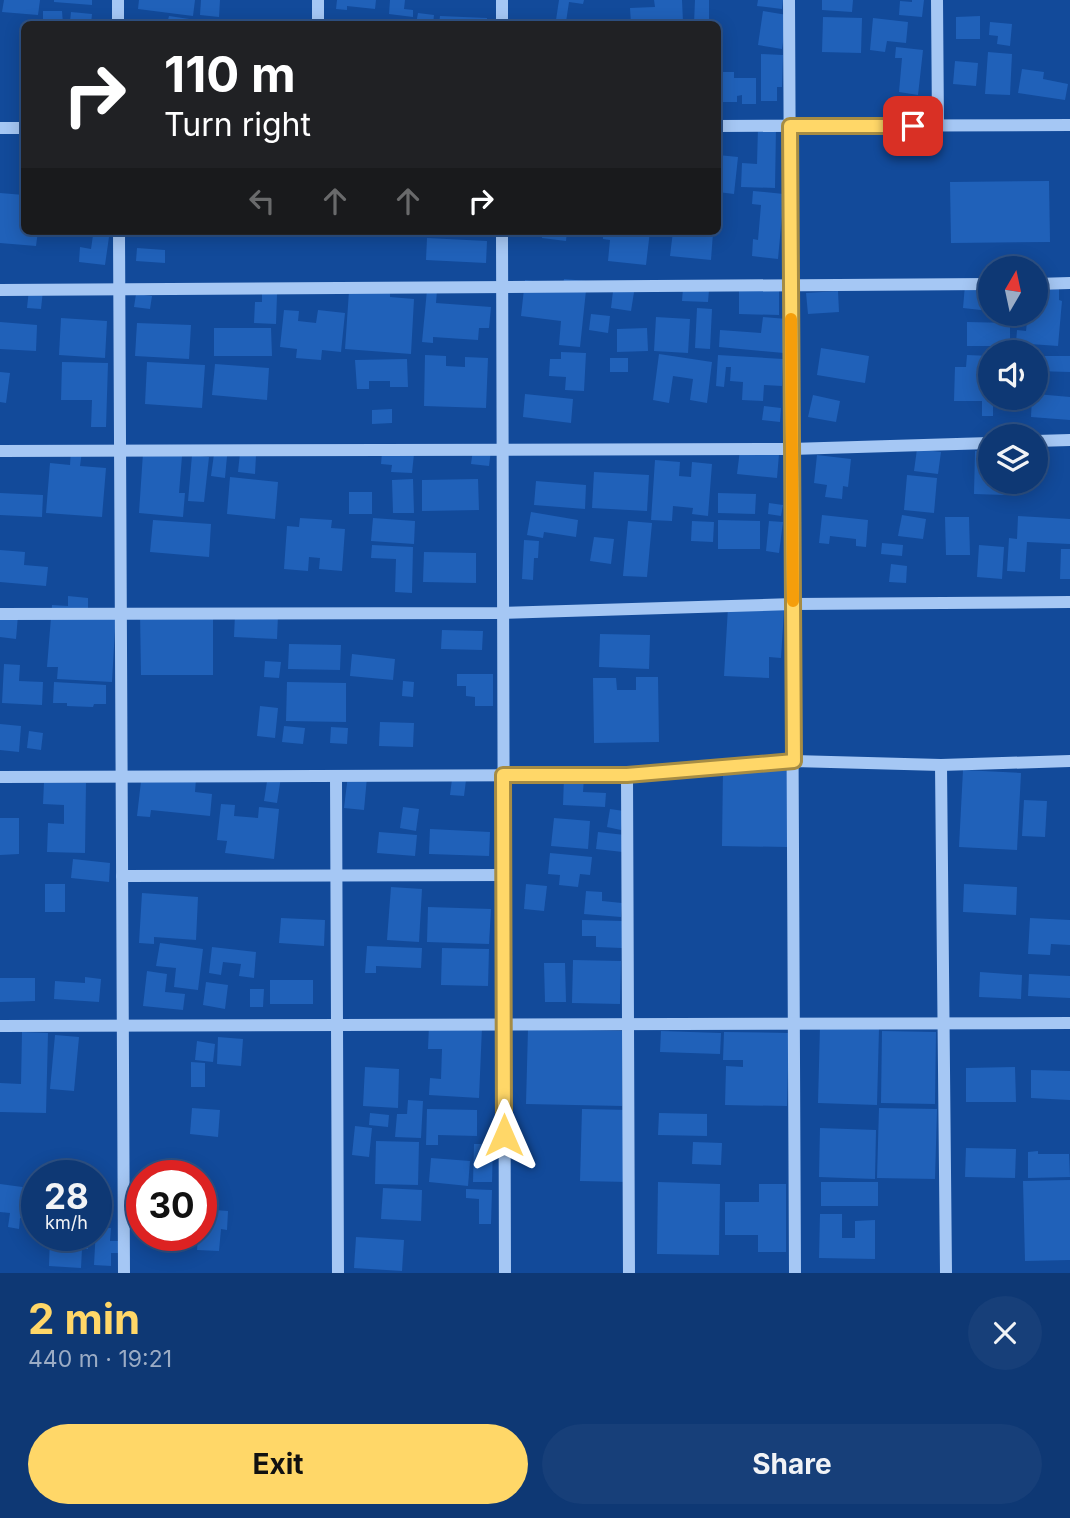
<!DOCTYPE html>
<html lang="en">
<head>
<meta charset="utf-8">
<style>
  :root { --surface:#0e3874; --page:#173f79; --text:#f1f3f6; --muted:#9bacc5; --line:#2e5286; --accent:#ffd768 }
  body { margin:0; font-family:Inter,sans-serif; background:var(--page); color:var(--text); height:100vh; display:flex; flex-direction:column; font-size:26px; white-space:nowrap }
  * { box-sizing:border-box; margin:0 }
  p { font-size:23px; color:var(--muted) }
  .icon { flex:none; width:38px; height:38px; fill:none; stroke:currentColor; stroke-width:2; stroke-linecap:round; stroke-linejoin:round }
  .map { position:relative; height:1273px; overflow:hidden }
  .details { display:flex; flex-direction:column; background:var(--surface); flex:1 }
  .details>* { flex:none }
  .guide { position:absolute; left:21px; top:21px; width:700px; height:214px; border-radius:10px; box-shadow:0 4px 18px #0003,0 0 0 2px var(--line); background:#202124; color:#fff; overflow:hidden }
  .needle { width:46px; rotate:9deg }
  .fabs { position:absolute; left:978px; top:256px; display:grid; gap:14px }
  .fabs a { display:grid; place-items:center; width:70px; height:70px; border-radius:50%; background:var(--surface); box-shadow:0 4px 18px #0003,0 0 0 2px var(--line); font-size:35px }
  .speed { position:absolute; left:21px; top:1160px; display:flex; gap:14px; font-size:35px; font-weight:700; text-align:center }
  .speed>* { display:grid; place-content:center; width:91px; height:91px; border-radius:50%; background:var(--surface); box-shadow:0 4px 18px #0003,0 0 0 2px var(--line); line-height:1 }
  .speed small { font-size:18px; font-weight:400 }
  .speed .limit { border:10px solid #d22; background:#fff; color:#111 }
  .pin { position:absolute; display:grid; place-items:center; width:60px; height:60px; color:#fff; margin:-30px; border-radius:14px; box-shadow:0 4px 10px #0006 }
  .me { position:absolute; width:77px; margin:-38px; rotate:0deg; stroke-linejoin:round; filter:drop-shadow(0 0 5px #0008) }
  .turn { display:flex; align-items:center; gap:24px; height:147px; padding:0 28px; font-size:32px }
  .turn .icon { width:91px; height:91px; stroke-width:2.5 }
  .turn b { display:block; font-size:49px; line-height:60px }
  .lanes { display:flex; align-items:center; height:66px; padding:0 28px; background:#0003; justify-content:center; gap:35px; direction:ltr }
  .lanes .off { opacity:.35 }
  .round { display:grid; place-items:center; flex:none; width:74px; height:74px; border-radius:37px; background:var(--page) }
  .overview { display:flex; align-items:center; justify-content:space-between; height:119px; padding:0 28px }
  h1 { font-size:42px; font-weight:700; line-height:52px; color:var(--accent) }
  .cta { display:flex; gap:14px; margin-top:auto; padding:14px 28px }
  .cta a { flex:1; height:80px; border-radius:42px; background:var(--accent); color:#111; font-size:28px; font-weight:700; line-height:80px; text-align:center }
  .cta a+a { background:var(--page); color:var(--text) }
  .map>svg:first-child { display:block }
  .building { fill:#2061b9 }
  .lines { fill:none; stroke-linecap:round; stroke-linejoin:round }
  .minor { stroke:#a5c7f4; stroke-width:12 }
  .route-casing { stroke:#a68c44; stroke-width:18 }
  .route { stroke:#ffd768; stroke-width:12 }
  .slow { stroke:#f59e0b; stroke-width:12 }
</style>
</head>
<body>
<div class="map">
<svg width="1070" height="1273" viewBox="0 0 1070 1273">
  <rect width="100%" height="100%" fill="#124a9a"/>
  <g class="building">
    <polygon points="4,0 40,0 38,15 2,12"/>
    <polygon points="54,0 92,0 92,5 54,2"/>
    <polygon points="139,0 195,0 193,16 138,9"/>
    <polygon points="201,0 220,0 219,17 200,15"/>
    <polygon points="337,0 376,0 375,9 347,6 347,10 336,9"/>
    <polygon points="390,0 405,0 404,9 413,10 413,17 389,14"/>
    <polygon points="559,0 584,0 583,4 569,2 566,22 556,20"/>
    <polygon points="654,0 682,0 683,22 631,24 630,8 655,7"/>
    <polygon points="695,0 709,0 709,24 694,24"/>
    <polygon points="758,0 783,0 782,9 757,6"/>
    <polygon points="822,0 853,0 852,12 822,10"/>
    <polygon points="912,0 924,0 922,17 899,15 900,1 912,2"/>
    <polygon points="43,11 62,11 63,24 43,24"/>
    <polygon points="763,11 787,15 782,49 758,45"/>
    <polygon points="71,12 92,14 91,24 70,22"/>
    <polygon points="418,13 434,15 433,24 416,24"/>
    <polygon points="169,16 196,20 195,24 167,24"/>
    <polygon points="440,16 487,18 487,24 439,24"/>
    <polygon points="980,16 980,39 956,39 956,17"/>
    <polygon points="823,17 862,18 861,53 822,52"/>
    <polygon points="873,18 908,22 906,43 887,41 885,52 870,50"/>
    <polygon points="139,19 159,22 159,24 139,24"/>
    <polygon points="990,22 1012,24 1010,46 997,44 998,36 989,35"/>
    <polygon points="896,47 923,50 918,95 899,92 902,58 895,58"/>
    <polygon points="988,52 1012,54 1010,95 985,94"/>
    <polygon points="761,54 783,55 782,87 777,87 777,101 761,101"/>
    <polygon points="955,61 978,63 976,86 953,84"/>
    <polygon points="1022,69 1044,72 1043,79 1068,84 1065,100 1018,93"/>
    <polygon points="723,72 734,72 734,78 756,78 756,104 742,104 742,95 737,96 737,102 722,102"/>
    <polygon points="758,127 776,128 775,188 741,187 742,163 757,164"/>
    <polygon points="718,155 738,157 734,194 718,192"/>
    <polygon points="1049,181 1050,242 951,243 950,182"/>
    <polygon points="753,191 784,194 778,259 752,256 753,239 758,240 761,205 752,204"/>
    <polygon points="0,193 24,195 24,231 38,231 36,246 0,243"/>
    <polygon points="542,231 567,231 566,241 542,238"/>
    <polygon points="603,231 650,231 646,265 608,261 610,240 603,239"/>
    <polygon points="673,231 713,233 711,260 670,256"/>
    <polygon points="93,235 109,237 105,265 79,262 80,247 91,249"/>
    <polygon points="427,238 487,241 486,263 426,260"/>
    <polygon points="137,248 165,250 165,263 136,261"/>
    <polygon points="564,279 587,281 580,347 559,345 561,321 521,316 525,280 563,285"/>
    <polygon points="614,283 635,286 631,311 611,308"/>
    <polygon points="965,285 990,287 990,311 963,308"/>
    <polygon points="1036,287 1059,289 1059,300 1062,301 1058,346 1016,343 1017,330 1026,331 1028,313 1036,313"/>
    <polygon points="390,288 390,297 414,299 411,354 345,349 349,291"/>
    <polygon points="683,288 709,290 708,302 682,301"/>
    <polygon points="29,289 43,290 41,309 27,308"/>
    <polygon points="427,290 437,290 436,303 491,307 489,328 479,328 478,340 433,337 433,343 422,342"/>
    <polygon points="739,290 779,290 779,315 739,314"/>
    <polygon points="838,291 839,312 808,314 806,293"/>
    <polygon points="262,293 277,294 276,324 254,323 255,302 262,302"/>
    <polygon points="136,294 152,296 150,309 134,307"/>
    <polygon points="697,308 712,309 710,349 695,348"/>
    <polygon points="284,310 299,311 298,321 316,323 318,310 345,313 341,352 322,350 321,360 296,358 297,349 280,347"/>
    <polygon points="591,314 610,316 608,333 589,330"/>
    <polygon points="656,317 690,319 688,353 654,351"/>
    <polygon points="763,317 787,319 784,353 719,347 720,330 761,333"/>
    <polygon points="61,318 107,321 105,358 59,355"/>
    <polygon points="0,322 37,325 36,351 0,349"/>
    <polygon points="967,322 1010,323 1010,346 967,346"/>
    <polygon points="137,323 191,325 189,359 135,356"/>
    <polygon points="214,328 271,328 272,356 214,356"/>
    <polygon points="647,328 648,351 617,352 617,329"/>
    <polygon points="821,348 869,356 865,383 817,375"/>
    <polygon points="561,352 586,353 584,391 565,390 566,377 549,376 550,359 561,359"/>
    <polygon points="659,354 712,362 707,403 690,400 693,379 673,376 669,403 653,400"/>
    <polygon points="425,355 446,356 446,366 465,367 465,357 488,358 486,408 424,406"/>
    <polygon points="718,355 783,359 782,386 764,385 763,401 742,400 743,382 730,381 731,367 726,367 724,387 716,386"/>
    <polygon points="967,355 990,356 990,397 1013,397 1013,402 993,402 993,416 982,416 982,401 954,401 955,367 966,367"/>
    <polygon points="1036,356 1070,356 1070,372 1036,371"/>
    <rect x="610" y="358" width="18" height="14"/>
    <polygon points="407,359 408,387 390,387 390,381 369,381 369,389 357,389 355,360"/>
    <polygon points="62,362 108,363 106,427 91,427 92,400 61,400"/>
    <polygon points="147,362 205,365 202,408 145,404"/>
    <polygon points="215,364 269,368 267,400 212,395"/>
    <polygon points="0,372 10,373 6,403 0,402"/>
    <polygon points="525,394 573,399 571,423 523,417"/>
    <polygon points="1036,394 1070,397 1070,420 1031,417 1032,397 1036,397"/>
    <polygon points="813,395 840,401 836,422 808,417"/>
    <polygon points="764,406 781,408 780,422 762,420"/>
    <polygon points="392,409 392,423 372,424 372,410"/>
    <polygon points="473,449 491,450 489,466 471,464"/>
    <polygon points="917,449 941,452 938,474 914,471"/>
    <polygon points="71,450 82,451 80,466 106,468 102,517 46,513 50,463 70,465"/>
    <polygon points="740,450 779,454 777,478 737,474"/>
    <polygon points="975,451 990,451 990,481 1005,481 1005,495 974,494"/>
    <polygon points="382,452 414,454 412,473 391,472 392,465 381,464"/>
    <polygon points="143,453 182,456 179,493 185,493 183,517 139,513"/>
    <polygon points="240,453 256,455 255,474 238,472"/>
    <polygon points="214,454 227,456 225,478 211,476"/>
    <polygon points="192,455 209,457 204,502 188,501"/>
    <polygon points="817,455 851,459 848,487 843,486 842,499 825,497 827,485 814,483"/>
    <polygon points="655,460 680,462 679,476 691,477 692,462 712,464 708,516 692,514 693,508 673,506 672,521 651,520"/>
    <polygon points="594,472 649,475 647,511 592,508"/>
    <polygon points="907,475 937,478 934,513 904,510"/>
    <polygon points="230,477 278,482 275,519 227,514"/>
    <polygon points="413,479 414,513 393,513 392,480"/>
    <polygon points="478,479 479,510 422,511 422,480"/>
    <polygon points="536,481 586,485 585,509 534,505"/>
    <rect x="349" y="492" width="23" height="22"/>
    <polygon points="0,493 43,495 42,517 0,515"/>
    <polygon points="718,493 756,494 755,514 718,513"/>
    <polygon points="769,503 783,505 781,516 768,514"/>
    <polygon points="531,512 578,520 576,537 544,532 543,538 527,535"/>
    <polygon points="822,515 868,520 866,547 856,546 856,539 830,536 829,544 819,543"/>
    <polygon points="902,515 926,519 923,539 898,536"/>
    <polygon points="1018,516 1070,519 1070,544 1027,542 1025,572 1007,571 1009,538 1017,539"/>
    <polygon points="945,517 969,517 970,555 946,555"/>
    <polygon points="300,518 332,520 331,528 345,529 342,571 319,569 320,558 309,557 308,571 284,569 287,526 299,527"/>
    <polygon points="373,518 415,521 414,544 371,541"/>
    <polygon points="153,520 211,524 209,557 150,552"/>
    <polygon points="718,520 760,521 760,549 718,549"/>
    <polygon points="628,521 652,523 647,577 623,576"/>
    <polygon points="692,521 714,522 713,542 691,541"/>
    <polygon points="769,521 783,522 779,553 766,551"/>
    <polygon points="594,537 614,539 611,564 590,561"/>
    <polygon points="524,540 539,541 538,558 534,558 533,580 522,579"/>
    <polygon points="882,543 903,545 902,556 881,554"/>
    <polygon points="372,545 413,547 412,593 395,592 396,559 371,558"/>
    <polygon points="979,545 1004,547 1002,579 977,577"/>
    <polygon points="1061,549 1070,549 1070,579 1060,579"/>
    <polygon points="0,550 25,552 24,565 48,567 46,586 0,582"/>
    <polygon points="424,552 476,553 476,583 423,582"/>
    <polygon points="891,564 907,566 906,583 889,582"/>
    <polygon points="68,596 88,598 88,610 116,611 112,682 57,679 58,667 47,667 52,605 68,606"/>
    <polygon points="728,607 784,610 781,658 769,657 769,678 724,676"/>
    <polygon points="140,612 213,612 213,675 141,675"/>
    <polygon points="0,613 18,615 16,639 0,637"/>
    <polygon points="235,614 278,615 277,639 234,637"/>
    <polygon points="442,630 483,631 482,650 441,649"/>
    <polygon points="600,634 650,635 649,669 599,667"/>
    <polygon points="289,644 341,645 340,670 288,669"/>
    <polygon points="352,654 395,659 393,680 350,676"/>
    <polygon points="265,661 281,662 279,678 264,677"/>
    <polygon points="4,664 20,665 19,681 43,682 42,705 2,703"/>
    <polygon points="457,674 493,674 493,706 475,706 475,697 466,696 466,686 457,686"/>
    <polygon points="636,677 658,677 659,742 594,743 593,678 616,678 617,690 636,690"/>
    <polygon points="403,681 414,682 413,697 402,696"/>
    <polygon points="54,682 106,685 106,704 94,704 93,707 67,706 67,703 53,703"/>
    <polygon points="287,682 346,683 346,722 286,721"/>
    <polygon points="260,706 278,708 275,738 257,736"/>
    <polygon points="380,722 414,723 413,747 379,746"/>
    <polygon points="0,724 21,726 19,752 0,750"/>
    <polygon points="284,726 305,728 303,744 282,742"/>
    <polygon points="331,727 348,728 347,744 330,743"/>
    <polygon points="29,731 43,733 41,750 27,748"/>
    <polygon points="723,769 788,769 787,847 722,846"/>
    <polygon points="963,770 1021,773 1017,850 959,847"/>
    <polygon points="142,773 196,779 195,792 212,794 210,816 151,810 150,817 137,816"/>
    <polygon points="268,775 281,777 277,803 264,801"/>
    <polygon points="348,775 367,777 364,810 344,808"/>
    <polygon points="564,777 584,778 583,792 606,793 605,807 563,805"/>
    <polygon points="452,779 466,780 464,796 450,795"/>
    <polygon points="44,782 86,783 85,853 47,852 48,823 64,824 64,805 43,804"/>
    <polygon points="1024,800 1047,801 1045,837 1022,836"/>
    <polygon points="221,804 235,805 234,816 258,818 259,807 279,809 274,859 225,853 227,841 217,840"/>
    <polygon points="403,807 419,809 416,831 400,828"/>
    <polygon points="610,809 624,811 621,830 607,827"/>
    <polygon points="0,818 19,818 19,854 0,855"/>
    <polygon points="554,818 590,821 588,849 551,846"/>
    <polygon points="430,829 490,832 489,856 429,854"/>
    <polygon points="379,832 417,835 415,856 377,853"/>
    <polygon points="598,832 625,835 623,852 596,849"/>
    <polygon points="550,853 592,857 590,875 580,874 578,887 559,885 560,875 548,874"/>
    <polygon points="73,859 110,863 109,882 71,878"/>
    <rect x="45" y="884" width="20" height="28"/>
    <polygon points="526,884 547,886 544,911 524,909"/>
    <polygon points="964,884 1017,887 1016,915 963,912"/>
    <polygon points="391,887 422,889 419,942 387,940"/>
    <polygon points="586,891 602,892 602,901 622,903 621,917 584,914"/>
    <polygon points="142,893 198,897 196,940 154,937 154,944 139,943"/>
    <polygon points="428,907 491,909 489,944 427,942"/>
    <polygon points="281,918 325,920 324,946 279,943"/>
    <polygon points="1030,918 1070,920 1070,945 1051,944 1050,955 1028,954"/>
    <polygon points="582,920 623,921 622,948 596,947 596,936 582,936"/>
    <polygon points="160,943 203,949 198,990 174,987 176,968 156,966"/>
    <polygon points="367,946 422,948 421,968 376,966 376,973 365,973"/>
    <polygon points="212,947 256,952 254,978 239,976 241,964 223,962 221,975 209,973"/>
    <polygon points="442,948 489,949 488,986 441,985"/>
    <polygon points="573,960 621,961 620,1004 572,1003"/>
    <polygon points="544,963 565,963 566,1002 545,1002"/>
    <polygon points="147,971 167,974 165,992 185,994 183,1010 143,1006"/>
    <polygon points="980,972 1022,975 1021,999 979,997"/>
    <polygon points="1029,974 1070,976 1070,998 1028,996"/>
    <polygon points="85,977 101,979 99,1002 54,999 55,981 85,983"/>
    <polygon points="0,978 35,978 35,1001 0,1002"/>
    <rect x="270" y="980" width="43" height="24"/>
    <polygon points="206,982 228,985 225,1009 203,1005"/>
    <polygon points="250,989 264,989 263,1007 250,1007"/>
    <polygon points="429,1025 482,1027 479,1098 429,1095 430,1078 441,1079 442,1049 428,1049"/>
    <polygon points="820,1027 879,1028 877,1105 818,1103"/>
    <polygon points="528,1029 623,1031 622,1106 526,1104"/>
    <polygon points="661,1031 721,1033 720,1054 660,1052"/>
    <polygon points="882,1031 936,1032 935,1104 881,1103"/>
    <polygon points="22,1032 48,1033 46,1113 0,1112 0,1083 21,1084"/>
    <polygon points="724,1032 789,1033 787,1106 725,1105 726,1066 743,1067 743,1060 723,1060"/>
    <polygon points="55,1035 79,1037 74,1091 50,1089"/>
    <polygon points="218,1037 243,1039 241,1066 217,1064"/>
    <polygon points="197,1041 215,1044 213,1062 195,1060"/>
    <polygon points="191,1062 205,1063 205,1087 191,1087"/>
    <polygon points="365,1067 399,1069 398,1108 363,1106"/>
    <polygon points="1015,1067 1016,1102 966,1102 966,1068"/>
    <polygon points="1031,1070 1070,1071 1070,1100 1031,1098"/>
    <polygon points="408,1100 423,1101 421,1138 395,1137 397,1114 407,1114"/>
    <polygon points="192,1108 220,1110 218,1137 190,1134"/>
    <polygon points="879,1108 937,1109 935,1179 877,1178"/>
    <polygon points="427,1109 477,1110 477,1136 438,1135 438,1145 426,1145"/>
    <polygon points="582,1109 630,1110 628,1182 580,1181"/>
    <polygon points="370,1113 389,1115 388,1127 369,1125"/>
    <polygon points="659,1113 707,1114 707,1136 658,1135"/>
    <polygon points="355,1126 372,1128 369,1157 352,1155"/>
    <polygon points="820,1128 876,1130 875,1179 819,1177"/>
    <polygon points="376,1141 419,1142 418,1185 375,1184"/>
    <polygon points="693,1142 722,1143 721,1165 692,1164"/>
    <polygon points="474,1144 493,1144 492,1182 473,1182"/>
    <polygon points="966,1148 1016,1149 1015,1178 965,1177"/>
    <polygon points="1038,1151 1038,1154 1069,1154 1070,1177 1028,1178 1028,1152"/>
    <polygon points="431,1158 470,1161 468,1186 429,1182"/>
    <polygon points="1070,1180 1070,1260 1025,1261 1023,1181"/>
    <polygon points="658,1182 720,1184 719,1255 657,1254"/>
    <rect x="821" y="1182" width="57" height="24"/>
    <polygon points="0,1184 37,1189 37,1220 20,1218 19,1229 8,1227 10,1213 0,1212"/>
    <polygon points="759,1184 786,1184 786,1252 758,1252 758,1235 725,1235 725,1202 759,1202"/>
    <polygon points="383,1188 422,1190 421,1221 381,1219"/>
    <polygon points="466,1189 492,1190 491,1224 479,1224 479,1199 466,1198"/>
    <polygon points="201,1209 228,1211 227,1230 221,1229 219,1251 197,1250 198,1236 201,1236"/>
    <polygon points="820,1214 842,1214 842,1238 855,1238 855,1221 875,1220 875,1259 819,1258"/>
    <polygon points="96,1228 111,1228 110,1241 119,1241 118,1253 111,1253 111,1266 94,1265"/>
    <polygon points="50,1236 79,1236 79,1238 88,1239 88,1249 82,1249 81,1268 49,1266"/>
    <polygon points="356,1237 404,1240 402,1271 354,1268"/>
  </g>
  <g class="lines">
    <g class="minor">
      <polyline points="118,0 118,24"/>
      <polyline points="502,0 502,24"/>
      <polyline points="789,0 795,1273"/>
      <polyline points="937,0 938,126"/>
      <polyline points="318,24 318,0"/>
      <polyline points="718,126 1070,125"/>
      <polyline points="0,128 24,128"/>
      <polyline points="119,231 124,1273"/>
      <polyline points="502,231 505,1273"/>
      <polyline points="1036,284 1070,283"/>
      <polyline points="0,290 990,284"/>
      <polyline points="1036,441 1070,440"/>
      <polyline points="0,451 791,449 990,443"/>
      <polyline points="0,614 503,613 793,604 1070,602"/>
      <polyline points="941,765 946,1273"/>
      <polyline points="627,775 629,1273"/>
      <polyline points="336,776 338,1273"/>
      <polyline points="0,777 627,775 794,761 941,765 1070,761"/>
      <polyline points="122,876 504,875"/>
      <polyline points="0,1026 1070,1023"/>
    </g>
  </g>
  <g class="lines">
    <defs>
      <polyline id="route" points="504,1135 503,775 627,775 794,761 790,126 913,126"/>
    </defs>
    <use href="#route" class="route-casing"/>
    <use href="#route" class="route"/>
    <polyline class="slow" points="791,319 793,601"/>
  </g>
</svg>
<div class="fabs">
<a><svg class="needle" viewBox="-14 -14 28 28"><path d="M0-13l5 13h-10z" fill="#e53935"/><path d="M0 13l5-13h-10z" fill="#9bacc5"/></svg></a>
<a><svg class="icon" aria-label="sound" viewBox="0 0 24 24"><path d="M4 9h4l5-4v14l-5-4H4zM17 9q2 3 0 6"/></svg></a>
<a><svg class="icon" aria-label="layers" viewBox="0 0 24 24"><path d="M12 4l9 5-9 5-9-5zM3 14l9 5 9-5"/></svg></a>
</div>
<div class="speed"><div>28<small>km/h</small></div><div class="limit">30</div></div>
<div class="pin" style="left:913px;top:126px;background:#d93025"><svg class="icon" aria-label="arrive" viewBox="0 0 24 24"><path d="M6 21V4h12l-3 4 3 4H6"/></svg></div>
<svg class="me" style="left:504px;top:1135px" viewBox="-20 -20 40 40"><path d="M0-17L14 15 0 8-14 15z" fill="#ffd768" stroke="#fff" stroke-width="4"/></svg>
<div class="guide">
<div class="turn"><svg class="icon" aria-label="right" viewBox="0 0 24 24"><path d="M7 20v-9h11M14 6l5 5-5 5"/></svg><div><b>110 m</b>Turn right</div></div>
<div class="lanes"><svg class="icon off" aria-label="left" viewBox="0 0 24 24"><path d="M17 20v-9H6M10 6l-5 5 5 5"/></svg><svg class="icon off" aria-label="ahead" viewBox="0 0 24 24"><path d="M12 20V5M6 11l6-6 6 6"/></svg><svg class="icon off" aria-label="ahead" viewBox="0 0 24 24"><path d="M12 20V5M6 11l6-6 6 6"/></svg><svg class="icon" aria-label="right" viewBox="0 0 24 24"><path d="M7 20v-9h11M14 6l5 5-5 5"/></svg></div>
</div>
</div>
<section class="details">
<div class="overview"><div><h1>2 min</h1><p>440 m · 19:21</p></div><a class="round"><svg class="icon" aria-label="close" viewBox="0 0 24 24"><path d="M6 6l12 12M18 6L6 18"/></svg></a></div>
<div class="cta"><a>Exit</a><a>Share</a></div>
</section>
</body>
</html>
